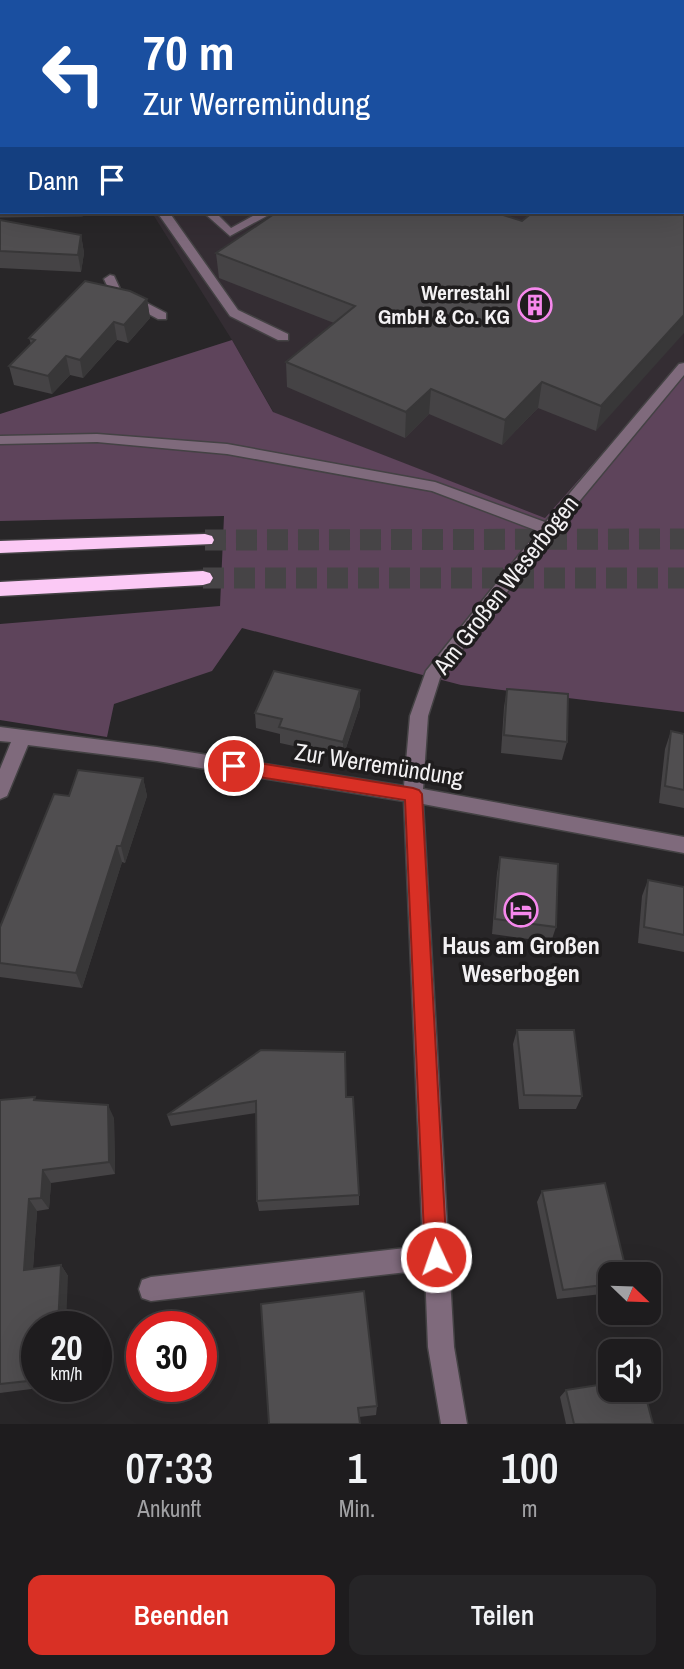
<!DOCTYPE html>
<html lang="de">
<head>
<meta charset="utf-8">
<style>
  :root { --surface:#1e1c1e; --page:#262527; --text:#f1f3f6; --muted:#a1a1a4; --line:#3c3a3c; --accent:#d93025 }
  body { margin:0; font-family:"Archivo Narrow",sans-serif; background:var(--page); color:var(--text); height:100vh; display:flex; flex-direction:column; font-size:26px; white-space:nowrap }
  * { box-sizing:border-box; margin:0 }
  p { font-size:23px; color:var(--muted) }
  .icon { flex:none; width:38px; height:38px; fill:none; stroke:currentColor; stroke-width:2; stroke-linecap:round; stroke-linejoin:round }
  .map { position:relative; height:1424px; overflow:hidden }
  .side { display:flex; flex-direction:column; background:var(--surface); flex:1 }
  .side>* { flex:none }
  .guide { position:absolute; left:0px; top:0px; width:684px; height:214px; box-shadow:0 7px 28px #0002,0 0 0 2px var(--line); background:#1a4fa0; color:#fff; overflow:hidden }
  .needle { width:46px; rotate:113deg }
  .controls { position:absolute; left:598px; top:1262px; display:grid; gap:14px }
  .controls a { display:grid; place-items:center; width:63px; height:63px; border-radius:14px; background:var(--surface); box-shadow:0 7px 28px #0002,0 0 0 2px var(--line); font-size:35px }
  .speed { position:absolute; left:21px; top:1311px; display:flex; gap:14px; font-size:35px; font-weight:700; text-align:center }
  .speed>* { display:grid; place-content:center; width:91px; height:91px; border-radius:50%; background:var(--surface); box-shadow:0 7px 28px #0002,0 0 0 2px var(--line); line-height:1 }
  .speed small { font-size:18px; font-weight:400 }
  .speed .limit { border:10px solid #d22; background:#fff; color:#111 }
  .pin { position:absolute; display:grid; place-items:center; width:60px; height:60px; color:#fff; margin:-30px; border:4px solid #fff; border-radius:50%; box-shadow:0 2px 7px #0007 }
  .me { position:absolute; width:77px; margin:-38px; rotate:357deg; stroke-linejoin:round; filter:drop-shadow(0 0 5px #0008) }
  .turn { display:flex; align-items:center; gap:24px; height:147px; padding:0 28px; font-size:32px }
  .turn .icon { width:91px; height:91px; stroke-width:2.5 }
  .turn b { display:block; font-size:49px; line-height:60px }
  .then { display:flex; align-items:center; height:66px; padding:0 28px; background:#0003; gap:14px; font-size:26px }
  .eta { display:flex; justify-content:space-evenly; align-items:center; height:119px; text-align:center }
  .eta b { font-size:42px; font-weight:600; line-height:49px }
  .action { display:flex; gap:14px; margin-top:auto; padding:14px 28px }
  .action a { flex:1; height:80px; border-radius:14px; background:var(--accent); color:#fff; font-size:28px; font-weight:600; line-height:80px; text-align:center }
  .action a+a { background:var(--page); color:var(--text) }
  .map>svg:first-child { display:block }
  .built { fill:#342d33 }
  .green { fill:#5e445b }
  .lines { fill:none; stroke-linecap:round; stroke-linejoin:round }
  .motorway-tunnel { stroke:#464446; stroke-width:21; stroke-dasharray:21 10; stroke-linecap:butt }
  .service-casing { stroke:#444244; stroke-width:3 }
  .minor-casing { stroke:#444244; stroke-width:3 }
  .tertiary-casing { stroke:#444244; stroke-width:3 }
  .motorway-casing { stroke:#444244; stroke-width:3 }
  .service { fill:#7f6a7c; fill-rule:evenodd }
  .minor { fill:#7f6a7c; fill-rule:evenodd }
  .tertiary { fill:#7f6a7c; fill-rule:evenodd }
  .motorway { fill:#fbc9f5; fill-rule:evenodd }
  .wall { fill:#454345 }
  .shaded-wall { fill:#383738 }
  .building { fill:#504e50; stroke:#383738; stroke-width:2 }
  .route { fill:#d93025; stroke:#8d1f18; stroke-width:2 }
  .labels { text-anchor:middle; stroke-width:7; stroke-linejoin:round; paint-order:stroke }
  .far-poi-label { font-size:21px; font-weight:bold; fill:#f3f1f3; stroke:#1f1d1e; text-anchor:end }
  .street-label { font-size:24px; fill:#f3f1f3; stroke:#1f1d1e }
  .poi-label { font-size:24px; font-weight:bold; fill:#f3f1f3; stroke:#1f1d1e }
</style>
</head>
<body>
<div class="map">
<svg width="684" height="1424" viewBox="0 0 684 1424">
  <rect width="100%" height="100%" fill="#282628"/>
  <polygon class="built" points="682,147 684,360 545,518 274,413 232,340 154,216 168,212 682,212"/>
  <polygon class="green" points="232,340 273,412 545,518 680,365 684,367 684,712 461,685 242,628 212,671 114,704 107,737 0,720 0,624 220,606 224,516 0,521 0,414"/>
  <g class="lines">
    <g class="motorway-tunnel">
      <polyline points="205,540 684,539"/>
      <polyline points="203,578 684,578"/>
    </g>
    <defs>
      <g id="service">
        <polygon points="64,0 72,0 73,2 64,2"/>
        <polygon points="157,212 169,212 238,310 288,334 288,340 278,340 230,316"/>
        <polygon points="203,212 215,212 231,228 260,212 274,212 230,236"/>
        <polygon points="110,275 114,276 120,289 166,313 166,319 158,319 111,294 104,279"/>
        <polygon points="97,434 227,444 435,482 553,525 556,529 553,533 543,533 432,491 227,454 97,442 0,444 0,436"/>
      </g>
      <g id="minor">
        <polygon points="682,60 684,61 684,67 682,66"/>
        <rect x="682" y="140" width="2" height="6"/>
        <polygon points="0,210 2,212 88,212 82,215 0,216"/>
        <polygon points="684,363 684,375 553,533 440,678 428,716 423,789 684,837 684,853 423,804 454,1347 467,1424 441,1424 428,1347 425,1270 151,1301 142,1298 139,1289 142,1280 151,1277 423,1246 404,801 157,761 28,745 7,796 0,799 0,769 11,742 0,741 0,727 157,747 404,786 410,716 426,671 543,525 679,364"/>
      </g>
      <g id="tertiary">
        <polygon points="321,0 332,0 333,2 322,2"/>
        <rect x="682" y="136" width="2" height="6"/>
      </g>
      <g id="motorway">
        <polygon points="205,534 212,536 214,540 212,544 0,553 0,541"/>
        <polygon points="203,571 210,573 213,578 210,583 203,585 0,596 0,582"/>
      </g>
    </defs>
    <use href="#service" class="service-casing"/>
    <use href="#minor" class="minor-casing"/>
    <use href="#tertiary" class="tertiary-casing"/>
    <use href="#motorway" class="motorway-casing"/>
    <use href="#service" class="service"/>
    <use href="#minor" class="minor"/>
    <use href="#tertiary" class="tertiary"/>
    <use href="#motorway" class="motorway"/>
  </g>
  <g class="wall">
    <polygon points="479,0 640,0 643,2 482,2"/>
    <polygon points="0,81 2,83 2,167 0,165"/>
    <polygon points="682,212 596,431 538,408 502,445 429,414 405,438 287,387 286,362 334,323 219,278 216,253 522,221"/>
    <polygon points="0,220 81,235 84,253 81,272 0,268"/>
    <polygon points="147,299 150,318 128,343 117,340 83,378 70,375 52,394 14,385 9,366 31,344 29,338"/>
    <polygon points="507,689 567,742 562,760 501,753 504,707"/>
    <polygon points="360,706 343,757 280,743 280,734 256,728 255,713"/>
    <polygon points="671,731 684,734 684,808 659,803 665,749"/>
    <polygon points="143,778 147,796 125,863 122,862 82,988 0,977 0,927 69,796"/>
    <polygon points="500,857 556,927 551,942 492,934 497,873"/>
    <polygon points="648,880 684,887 684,952 638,943 642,896"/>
    <polygon points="517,1030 582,1096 576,1109 519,1109 513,1044"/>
    <polygon points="261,1050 346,1097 359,1195 359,1205 259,1211 257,1201 256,1113 171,1126 167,1115"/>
    <polygon points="0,1100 37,1100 114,1118 115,1174 51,1183 49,1209 37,1211 33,1269 61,1265 68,1276 37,1326 37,1386 55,1386 0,1393"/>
    <polygon points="542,1191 611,1274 611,1293 557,1299 537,1202"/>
    <polygon points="261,1304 377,1406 376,1415 359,1417"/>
    <polygon points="566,1390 653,1424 566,1424 560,1397"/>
  </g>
  <g class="shaded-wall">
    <polygon points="81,235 84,253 81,272 78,255"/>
    <polygon points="147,299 150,318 128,343 124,325"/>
    <polygon points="684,315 684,333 596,431 601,406"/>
    <polygon points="114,322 117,340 83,378 80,360"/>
    <polygon points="66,356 70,375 52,394 48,376"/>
    <polygon points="542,382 538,408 502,445 505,420"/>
    <polygon points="431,389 429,414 405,438 406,412"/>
    <polygon points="360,690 360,706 343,757 343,742"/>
    <polygon points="143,778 147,796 125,863 121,846"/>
    <polygon points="117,846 122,862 82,988 76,973"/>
    <polygon points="108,1105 114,1118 115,1174 109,1162"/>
    <polygon points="43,1170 51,1183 49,1209 41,1198"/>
    <polygon points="29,1199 37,1211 32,1280 24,1270"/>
    <polygon points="61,1265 68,1276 66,1326 58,1326"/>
  </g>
  <g class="building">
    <polygon points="498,0 640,0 643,2 502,2"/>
    <polygon points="0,81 2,83 2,153 0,150"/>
    <polygon points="682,155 684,156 684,315 601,406 542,382 505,420 431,389 406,412 286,362 355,306 216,253 277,212 494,212 522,221 533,212 682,212"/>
    <polygon points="0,220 81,235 78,255 0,251"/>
    <polygon points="85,281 130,291 147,299 124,325 114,322 80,360 66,356 48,376 9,366 35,340 29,338"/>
    <polygon points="274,671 360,690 343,742 279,727 282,719 255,713"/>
    <polygon points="507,689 568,694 567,742 504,735"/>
    <polygon points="671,731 684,734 684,790 665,786"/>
    <polygon points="78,770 143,778 121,846 117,846 76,973 0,963 0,927 54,794 69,796"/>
    <polygon points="500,857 558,864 556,927 495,919"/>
    <polygon points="648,880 684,887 684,935 644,927"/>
    <polygon points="517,1030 574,1030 582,1096 524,1095"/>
    <polygon points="261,1050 345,1052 346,1097 353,1097 359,1195 257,1201 256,1101 167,1115"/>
    <polygon points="35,1097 34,1100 108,1105 109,1162 43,1170 41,1198 29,1199 24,1270 61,1265 58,1326 37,1326 37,1380 0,1384 0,1100"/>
    <polygon points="605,1183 627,1274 611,1274 611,1284 563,1290 542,1191"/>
    <polygon points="364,1291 377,1406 358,1408 360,1424 269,1424 261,1304"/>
    <polygon points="611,1383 611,1390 644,1390 653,1424 574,1424 566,1390"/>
  </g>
  <polygon class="route" points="234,759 413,788 419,790 422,794 447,1257 444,1265 436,1268 428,1265 425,1257 405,800 234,773 228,771 226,766 228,761"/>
  <defs>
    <symbol id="building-ring" viewBox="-11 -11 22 22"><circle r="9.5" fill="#1f1d1e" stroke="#f688ed" stroke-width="1.5"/><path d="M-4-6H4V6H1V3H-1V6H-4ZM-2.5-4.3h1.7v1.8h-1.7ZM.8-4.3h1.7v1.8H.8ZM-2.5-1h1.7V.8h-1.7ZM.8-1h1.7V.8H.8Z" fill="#f688ed"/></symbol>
    <symbol id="hotel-ring" viewBox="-11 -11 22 22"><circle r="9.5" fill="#1f1d1e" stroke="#f688ed" stroke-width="1.5"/><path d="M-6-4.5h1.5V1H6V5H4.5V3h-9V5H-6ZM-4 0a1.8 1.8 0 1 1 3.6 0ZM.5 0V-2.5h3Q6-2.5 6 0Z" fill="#f688ed"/></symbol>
  </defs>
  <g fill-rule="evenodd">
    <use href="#building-ring" x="516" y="286" width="38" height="38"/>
    <use href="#hotel-ring" x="502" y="891" width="38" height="38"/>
  </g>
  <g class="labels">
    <g class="far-poi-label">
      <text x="510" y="300">Werrestahl<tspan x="510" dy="24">GmbH &amp; Co. KG</tspan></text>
    </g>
    <g class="street-label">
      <text transform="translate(506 585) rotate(-52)" y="8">Am Großen Weserbogen</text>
      <text transform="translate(379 765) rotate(9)" y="8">Zur Werremündung</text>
    </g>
    <g class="poi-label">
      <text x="521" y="954">Haus am Großen<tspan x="521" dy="28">Weserbogen</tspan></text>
    </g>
  </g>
</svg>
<div class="controls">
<a><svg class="needle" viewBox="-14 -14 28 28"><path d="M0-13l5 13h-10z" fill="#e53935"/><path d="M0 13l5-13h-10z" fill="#a1a1a4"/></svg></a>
<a><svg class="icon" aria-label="sound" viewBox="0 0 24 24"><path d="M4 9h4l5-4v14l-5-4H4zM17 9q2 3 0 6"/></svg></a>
</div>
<div class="speed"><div>20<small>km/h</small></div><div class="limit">30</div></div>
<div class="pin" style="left:234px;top:766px;background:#d93025"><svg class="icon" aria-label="arrive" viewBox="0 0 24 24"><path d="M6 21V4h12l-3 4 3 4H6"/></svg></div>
<svg class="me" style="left:436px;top:1257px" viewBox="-20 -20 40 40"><circle r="17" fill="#d93025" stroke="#fff" stroke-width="3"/><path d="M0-11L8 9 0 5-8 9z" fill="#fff"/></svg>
<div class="guide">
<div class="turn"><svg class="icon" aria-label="left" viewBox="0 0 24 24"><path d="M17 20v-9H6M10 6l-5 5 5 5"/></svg><div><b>70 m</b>Zur Werremündung</div></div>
<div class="then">Dann<svg class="icon" aria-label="arrive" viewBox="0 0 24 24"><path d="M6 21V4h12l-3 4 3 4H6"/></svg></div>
</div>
</div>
<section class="side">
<div class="eta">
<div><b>07:33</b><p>Ankunft</p></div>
<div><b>1</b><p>Min.</p></div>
<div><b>100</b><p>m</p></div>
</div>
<div class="action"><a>Beenden</a><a>Teilen</a></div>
</section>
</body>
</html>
